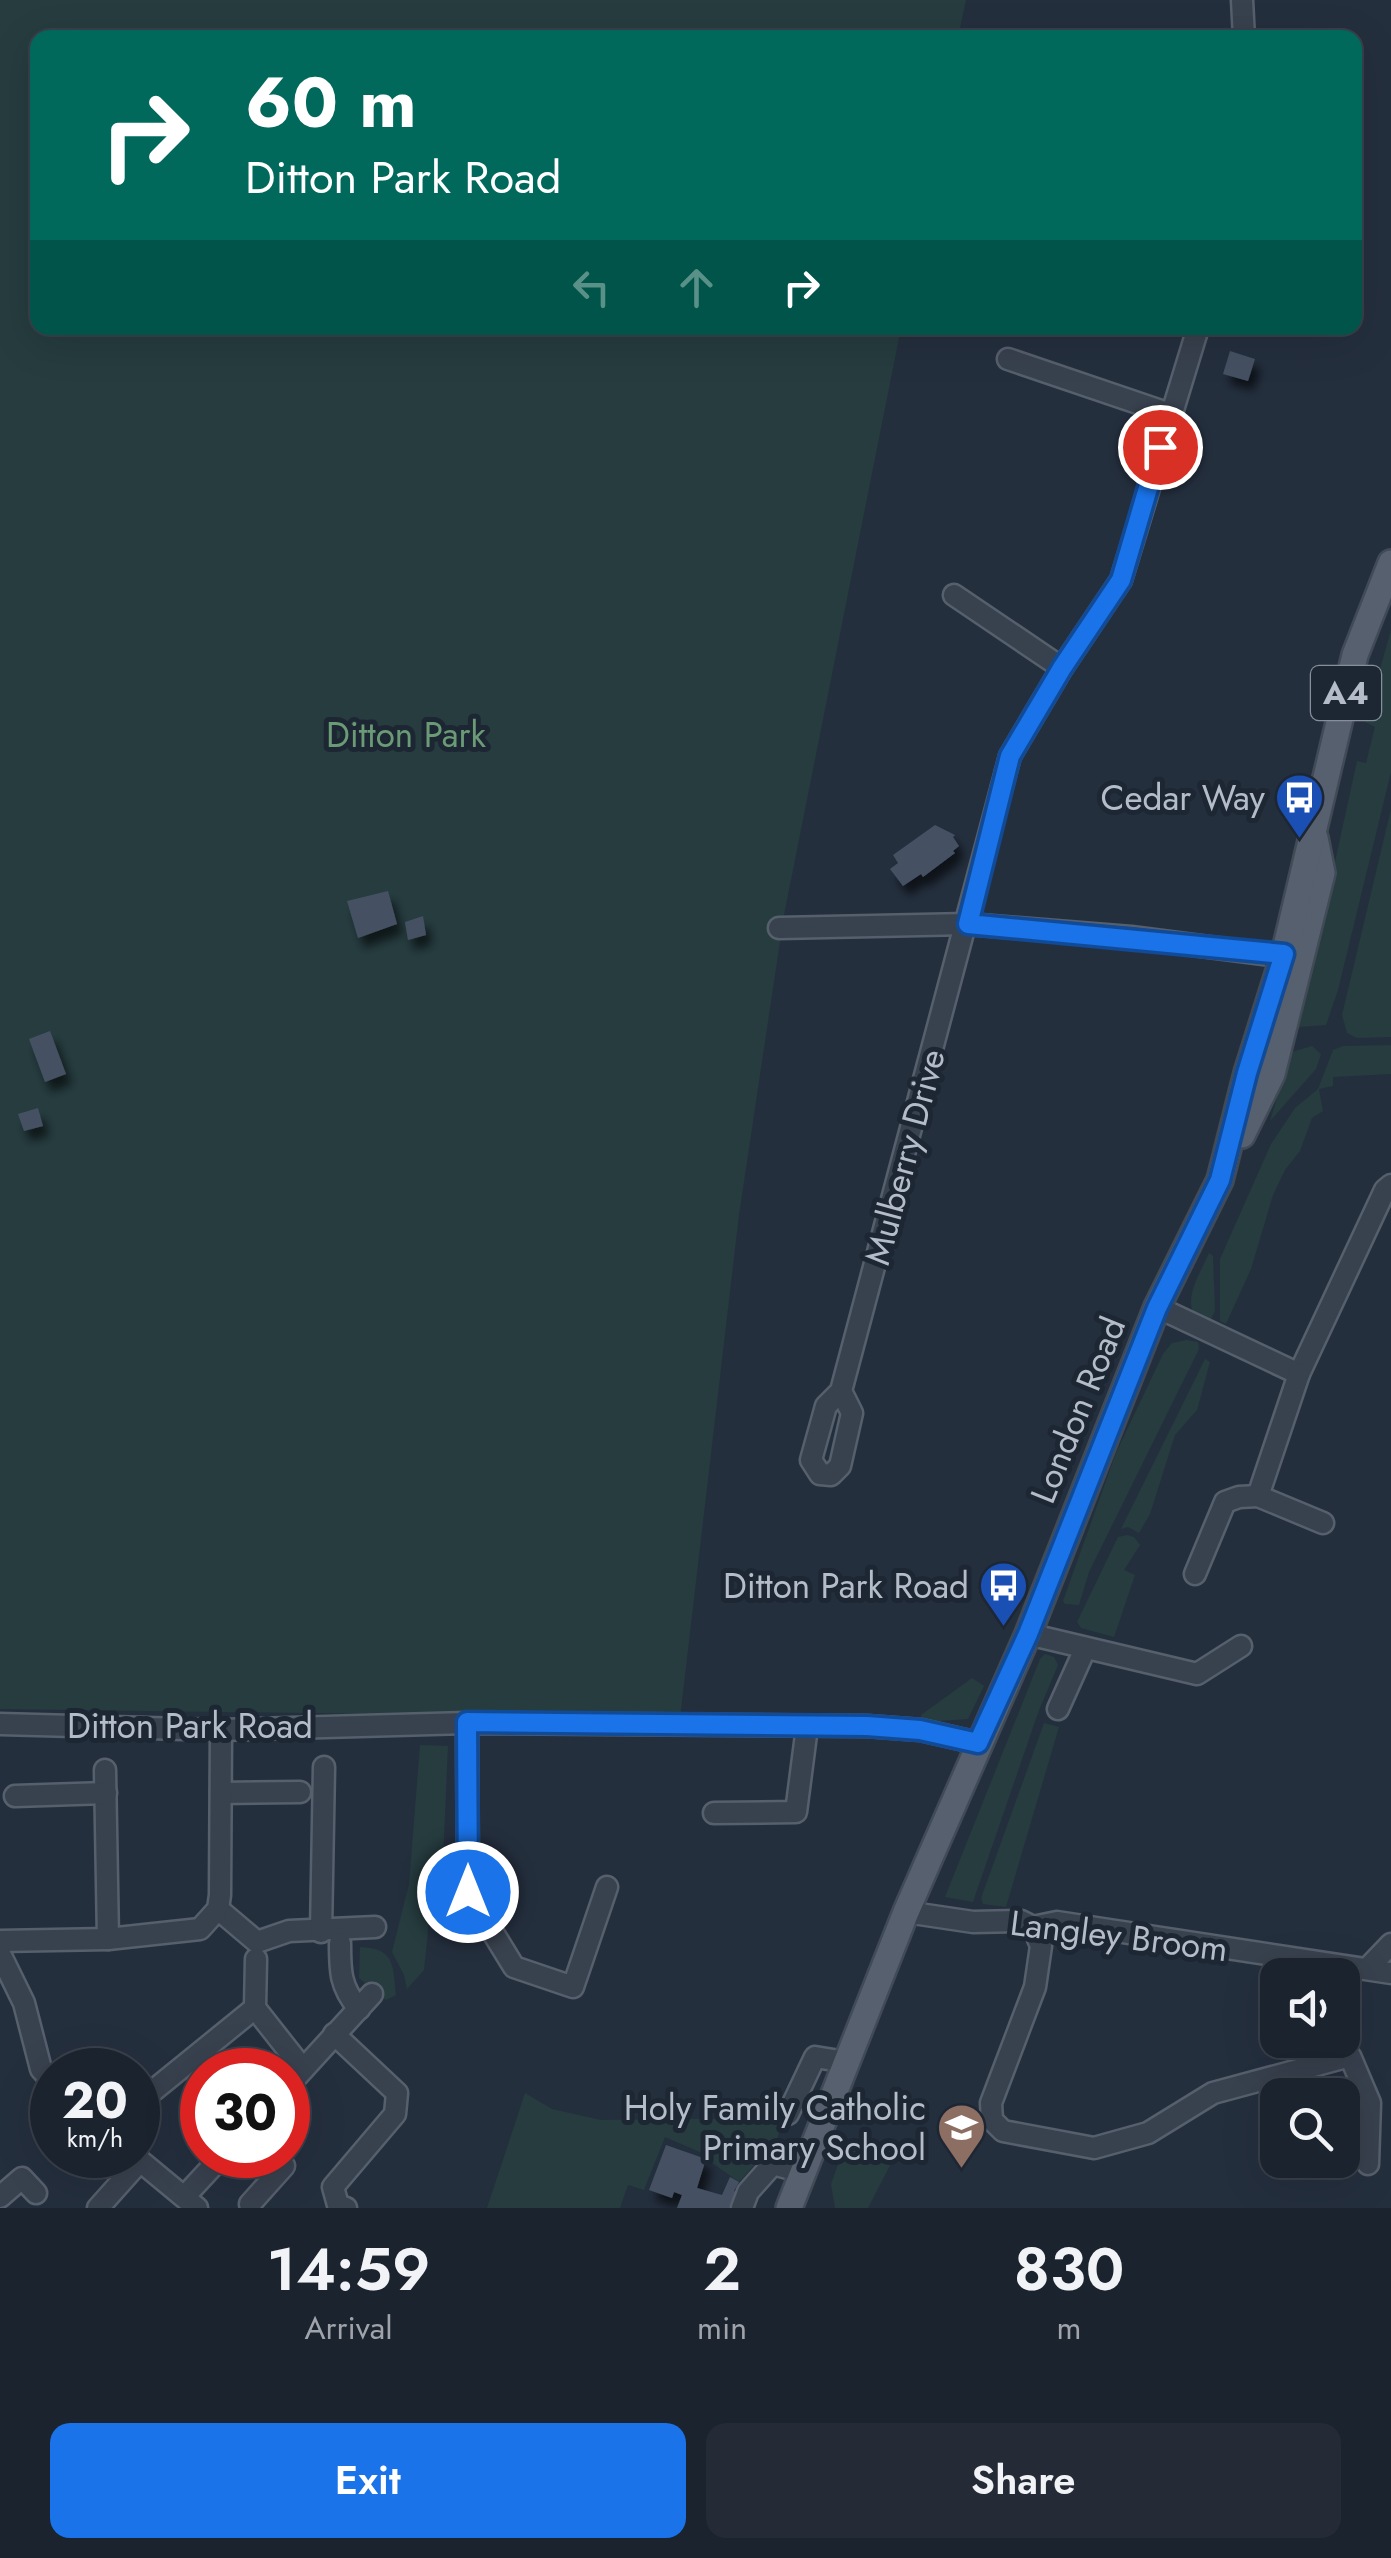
<!DOCTYPE html>
<html lang="en">
<head>
<meta charset="utf-8">
<style>
  :root { --surface:#1b232e; --page:#242b36; --text:#f1f3f6; --muted:#a0a4aa; --line:#39404a; --accent:#1a73e8 }
  body { margin:0; font-family:Jost,sans-serif; background:var(--page); color:var(--text); height:100vh; display:flex; flex-direction:column; font-size:38px; white-space:nowrap }
  * { box-sizing:border-box; margin:0 }
  p { font-size:32px; color:var(--muted) }
  .icon { flex:none; width:55px; height:55px; fill:none; stroke:currentColor; stroke-width:2; stroke-linecap:round; stroke-linejoin:round }
  .map { position:relative; height:2208px; overflow:hidden }
  .drawer { display:flex; flex-direction:column; background:var(--surface); flex:1 }
  .drawer>* { flex:none }
  .banner { position:absolute; left:30px; top:30px; width:1332px; height:305px; border-radius:20px; box-shadow:0 10px 40px #0002,0 0 0 2px var(--line); background:#00695c; color:#fff; overflow:hidden }
  .fabs { position:absolute; left:1260px; top:1958px; display:grid; gap:20px }
  .fabs a { display:grid; place-items:center; width:100px; height:100px; border-radius:20px; background:var(--surface); box-shadow:0 10px 40px #0002,0 0 0 2px var(--line); font-size:50px }
  .speed { position:absolute; left:30px; top:2048px; display:flex; gap:20px; font-size:50px; font-weight:700; text-align:center }
  .speed>* { display:grid; place-content:center; width:130px; height:130px; border-radius:50%; background:var(--surface); box-shadow:0 10px 40px #0002,0 0 0 2px var(--line); line-height:1 }
  .speed small { font-size:25px; font-weight:400 }
  .speed .limit { border:15px solid #d22; background:#fff; color:#111 }
  .pin { position:absolute; display:grid; place-items:center; width:85px; height:85px; color:#fff; margin:-42px; border:5px solid #fff; border-radius:50%; box-shadow:0 2px 10px #0007 }
  .me { position:absolute; width:110px; margin:-55px; rotate:0deg; stroke-linejoin:round; filter:drop-shadow(0 0 8px #0008) }
  .turn { display:flex; align-items:center; gap:35px; height:210px; padding:0 50px; font-size:45px }
  .turn .icon { width:130px; height:130px; stroke-width:2.5 }
  .turn b { display:block; font-size:70px; line-height:85px }
  .lanes { display:flex; align-items:center; height:95px; padding:0 50px; background:#0003; justify-content:center; gap:50px; direction:ltr }
  .lanes .off { opacity:.35 }
  .eta { display:flex; justify-content:space-evenly; align-items:center; height:170px; text-align:center }
  .eta b { font-size:60px; font-weight:600; line-height:70px }
  .cta { display:flex; gap:20px; margin-top:auto; padding:20px 50px }
  .cta a { flex:1; height:115px; border-radius:20px; background:var(--accent); color:#fff; font-size:40px; font-weight:600; line-height:115px; text-align:center }
  .cta a+a { background:var(--page); color:var(--text) }
  .map>svg:first-child { display:block }
  .green { fill:#263c3f }
  .building { fill:#455162; filter:url(#shadow) }
  .lines { fill:none; stroke-linecap:round; stroke-linejoin:round }
  .minor-casing { stroke:#565f6c; stroke-width:25 }
  .major-casing { stroke:#414a57; stroke-width:30 }
  .minor { stroke:#38414e; stroke-width:20 }
  .major { stroke:#56606e; stroke-width:25 }
  .route-casing { stroke:#114b97; stroke-width:25 }
  .route { stroke:#1a73e8; stroke-width:18 }
  .labels { text-anchor:middle; stroke-width:10; stroke-linejoin:round; paint-order:stroke }
  .shield { fill:#1d2633; stroke:#878f9c; stroke-width:2.5 }
  .shield-label { font-size:32px; font-weight:bold; fill:#b4bcc9 }
  .park-label { font-size:35px; fill:#6b9a76; stroke:#1d2633 }
  .poi-label { font-size:35px; fill:#b4bcc9; stroke:#1d2633; text-anchor:end }
  .street-label { font-size:35px; fill:#b4bcc9; stroke:#1d2633 }
</style>
</head>
<body>
<div class="map">
<svg width="1391" height="2208" viewBox="0 0 1391 2208">
  <defs>
    <filter id="shadow"><feDropShadow dx="6" dy="10" stdDeviation="5" flood-color="#0009"/></filter>
  </defs>
  <rect width="100%" height="100%" fill="#242f3e"/>
  <g class="green">
    <polygon points="0,0 966,0 958,38 38,38 38,328 901,328 784,915 739,1215 680,1718 0,1709"/>
    <polygon points="1391,630 1391,772 1338,990 1326,1025 1299,1027 1357,761 1366,763 1375,727 1365,722"/>
    <polygon points="1391,809 1391,1037 1357,1038 1347,1033 1342,1015"/>
    <polygon points="1391,1045 1391,1074 1333,1077 1333,1086 1319,1089 1323,1111 1312,1118 1300,1151 1285,1170 1273,1195 1251,1269 1226,1324 1220,1321 1220,1259 1271,1144 1295,1108 1318,1089 1333,1050 1343,1046"/>
    <polygon points="1312,1046 1321,1054 1316,1069 1270,1121 1291,1052"/>
    <path d="M1209 1253 1213 1256 1215 1311 1206 1329C1177 1307 1197 1280 1209 1253Z"/>
    <polygon points="1186,1340 1198,1342 1199,1349 1089,1572 1079,1605 1065,1604 1063,1601 1116,1453 1163,1354 1172,1343"/>
    <polygon points="1205,1359 1210,1362 1197,1410 1175,1435 1150,1514 1139,1533 1128,1527 1121,1529"/>
    <polygon points="1127,1535 1134,1537 1140,1545 1124,1570 1135,1575 1114,1637 1081,1628 1077,1622 1118,1537"/>
    <polygon points="1045,1654 1054,1657 1058,1665 1038,1713 973,1902 945,1897 1040,1659"/>
    <polygon points="972,1678 984,1686 968,1719 925,1722 921,1715"/>
    <polygon points="1044,1723 1059,1727 1006,1907 983,1904 981,1898"/>
    <polygon points="420,1745 448,1746 441,1906 430,1912 424,1970 407,1989 404,1975 392,1952 409,1884"/>
    <path d="M360 1947C395 1948 393 1966 396 1995L386 2000 359 1978Z"/>
    <polygon points="525,2093 552,2109 601,2120 783,2118 777,2140 739,2182 708,2160 709,2156 665,2137 644,2190 628,2185 620,2208 487,2208"/>
    <polygon points="846,2142 898,2150 868,2208 835,2208 831,2184"/>
  </g>
  <g class="building">
    <polygon points="1230,351 1255,359 1248,381 1223,374"/>
    <polygon points="935,825 955,835 953,837 959,846 953,851 955,853 923,877 921,874 903,886 890,869 898,863 893,855"/>
    <polygon points="388,891 397,924 358,938 347,901"/>
    <polygon points="423,916 426,935 408,940 405,922"/>
    <polygon points="50,1031 66,1074 45,1082 29,1039"/>
    <polygon points="38,1108 43,1126 24,1131 18,1114"/>
    <polygon points="666,2145 706,2159 697,2188 722,2195 730,2177 739,2182 734,2191 740,2194 733,2208 677,2208 682,2195 674,2192 672,2198 649,2190"/>
  </g>
  <g class="lines">
    <defs>
      <g id="minor">
        <polyline points="1242,0 1244,38"/>
        <polyline points="1008,359 1170,414"/>
        <polyline points="954,595 1062,668"/>
        <polyline points="779,928 968,924 1131,937 1295,958"/>
        <polyline points="1157,1307 1299,1374 1385,1190 1391,1185"/>
        <polyline points="1299,1374 1258,1496 1323,1523"/>
        <polyline points="841,1391 826,1406 811,1460 820,1474 831,1475 840,1466 852,1413 841,1391 1010,756 1062,668 1121,580 1198,328"/>
        <polyline points="1195,1574 1225,1502 1239,1497 1258,1496"/>
        <polyline points="1028,1634 1197,1674 1241,1646"/>
        <polyline points="1058,1709 1085,1649"/>
        <polyline points="467,1723 468,1892 514,1967 573,1987 607,1887"/>
        <polyline points="0,1724 221,1730 467,1723 867,1726 921,1730 978,1743"/>
        <polyline points="105,1770 108,1939"/>
        <polyline points="221,1793 300,1792"/>
        <polyline points="15,1796 106,1793"/>
        <polyline points="714,1813 796,1812 807,1727"/>
        <polyline points="218,1909 257,1942 289,1931 375,1927"/>
        <polyline points="906,1912 973,1922 1021,1921 1033,1927 1057,1922 1391,1973"/>
        <polyline points="1033,1927 1041,1946 1035,1987 991,2103 992,2120 1003,2131 1094,2148 1148,2133 1213,2093 1350,2056 1370,2103 1368,2164"/>
        <polyline points="321,1932 324,1767"/>
        <polyline points="0,1941 108,1939 200,1929 218,1909 220,1895 221,1730"/>
        <path d="M340 1943C340 1971 340 1987 359 2009"/>
        <polyline points="0,1954 24,2003 41,2069 52,2081"/>
        <polyline points="256,1959 255,2008 303,2069"/>
        <polyline points="1368,1968 1391,1944"/>
        <polyline points="334,2034 397,2093 395,2114 333,2187 338,2205 346,2208"/>
        <polyline points="288,2086 372,1994"/>
        <polyline points="138,2103 255,2008"/>
        <polyline points="788,2114 815,2057 846,2062"/>
        <polyline points="133,2155 197,2208"/>
        <polyline points="185,2196 223,2155"/>
        <polyline points="0,2197 22,2178 36,2193"/>
        <polyline points="250,2204 284,2166"/>
        <polyline points="98,2208 140,2161"/>
        <polyline points="742,2208 748,2192 773,2164 802,2172"/>
      </g>
      <g id="major">
        <polyline points="1242,1135 1272,1074 1322,873 1315,838"/>
        <polyline points="789,2208 906,1912 1028,1634 1157,1307 1220,1180 1247,1073 1284,955 1355,655 1391,563"/>
      </g>
    </defs>
    <use href="#minor" class="minor-casing"/>
    <use href="#major" class="major-casing"/>
    <use href="#minor" class="minor"/>
    <use href="#major" class="major"/>
  </g>
  <g class="lines">
    <defs>
      <polyline id="route" points="468,1892 467,1722 867,1726 920,1730 978,1743 1028,1634 1157,1308 1220,1180 1247,1073 1284,954 968,924 1010,756 1062,668 1121,580 1160,447"/>
    </defs>
    <use href="#route" class="route-casing"/>
    <use href="#route" class="route"/>
  </g>
  <defs>
    <symbol id="bus-pin" viewBox="-11 -11 22 30"><path d="M0 17L-7.5 6A9.5 9.5 0 1 1 7.5 6Z" fill="#1a4fb4" stroke="#1d2633"/><path d="M-5-6H5V4H4V6H2V4H-2V6H-4V4H-5ZM-3.5-4V0h7V-4ZM-3.5 1.2v1.5H-2V1.2ZM2 1.2v1.5H3.5V1.2Z" fill="#fff"/></symbol>
    <symbol id="school-pin" viewBox="-11 -11 22 30"><path d="M0 17L-7.5 6A9.5 9.5 0 1 1 7.5 6Z" fill="#8d6e63" stroke="#1d2633"/><path d="M0-5L7-2L0 1L-7-2ZM-4 1L0 2.5L4 1V4Q0 6-4 4Z" fill="#fff"/></symbol>
  </defs>
  <g fill-rule="evenodd">
    <use href="#bus-pin" x="1272" y="770" width="55" height="75"/>
    <use href="#bus-pin" x="976" y="1558" width="55" height="75"/>
    <use href="#school-pin" x="934" y="2100" width="55" height="75"/>
  </g>
  <g class="labels">
    <rect class="shield" x="1311" y="666" width="70" height="54" rx="8"/>
    <g class="shield-label">
      <text x="1346" y="704">A4</text>
    </g>
    <g class="park-label">
      <text x="406" y="747">Ditton Park</text>
    </g>
    <g class="poi-label">
      <text x="1265" y="810">Cedar Way</text>
      <text x="969" y="1598">Ditton Park Road</text>
      <text x="926" y="2120">Holy Family Catholic<tspan x="926" dy="40">Primary School</tspan></text>
    </g>
    <g class="street-label">
      <text transform="translate(905 1157) rotate(-75)" y="12">Mulberry Drive</text>
      <text transform="translate(1078 1410) rotate(-68)" y="12">London Road</text>
      <text x="190" y="1738">Ditton Park Road</text>
      <text transform="translate(1119 1936) rotate(7)" y="12">Langley Broom</text>
    </g>
  </g>
</svg>
<div class="fabs">
<a><svg class="icon" aria-label="sound" viewBox="0 0 24 24"><path d="M4 9h4l5-4v14l-5-4H4zM17 9q2 3 0 6"/></svg></a>
<a><svg class="icon" aria-label="search" viewBox="0 0 24 24"><circle cx="10" cy="10" r="6"/><path d="M15 15l6 6"/></svg></a>
</div>
<div class="speed"><div>20<small>km/h</small></div><div class="limit">30</div></div>
<div class="pin" style="left:1160px;top:447px;background:#d93025"><svg class="icon" aria-label="arrive" viewBox="0 0 24 24"><path d="M6 21V4h12l-3 4 3 4H6"/></svg></div>
<svg class="me" style="left:468px;top:1892px" viewBox="-20 -20 40 40"><circle r="17" fill="#1a73e8" stroke="#fff" stroke-width="3"/><path d="M0-11L8 9 0 5-8 9z" fill="#fff"/></svg>
<div class="banner">
<div class="turn"><svg class="icon" aria-label="right" viewBox="0 0 24 24"><path d="M7 20v-9h11M14 6l5 5-5 5"/></svg><div><b>60 m</b>Ditton Park Road</div></div>
<div class="lanes"><svg class="icon off" aria-label="left" viewBox="0 0 24 24"><path d="M17 20v-9H6M10 6l-5 5 5 5"/></svg><svg class="icon off" aria-label="ahead" viewBox="0 0 24 24"><path d="M12 20V5M6 11l6-6 6 6"/></svg><svg class="icon" aria-label="right" viewBox="0 0 24 24"><path d="M7 20v-9h11M14 6l5 5-5 5"/></svg></div>
</div>
</div>
<section class="drawer">
<div class="eta">
<div><b>14:59</b><p>Arrival</p></div>
<div><b>2</b><p>min</p></div>
<div><b>830</b><p>m</p></div>
</div>
<div class="cta"><a>Exit</a><a>Share</a></div>
</section>
</body>
</html>
